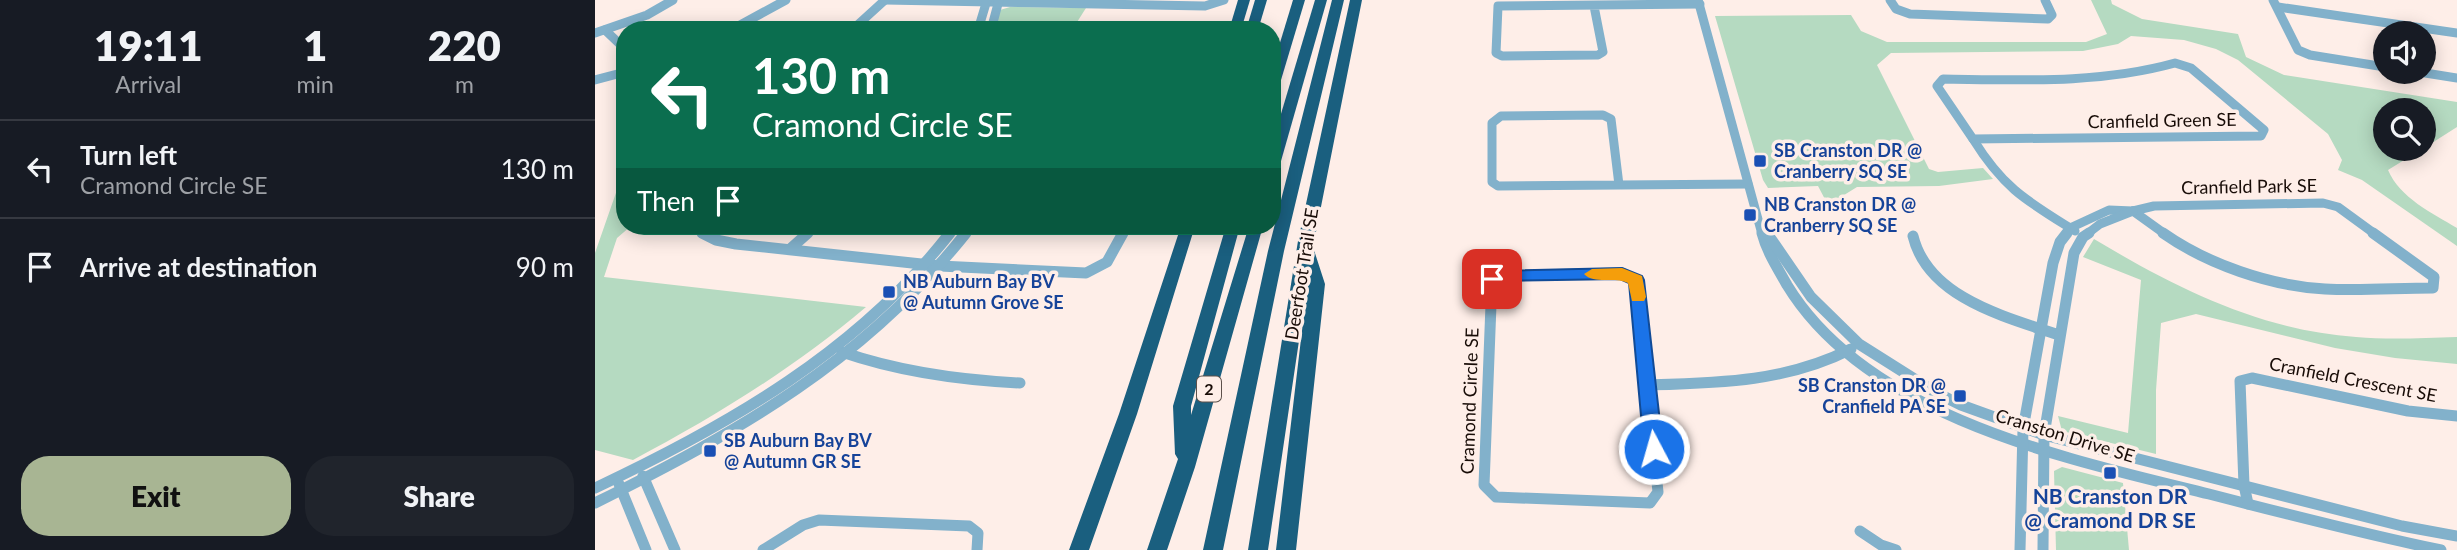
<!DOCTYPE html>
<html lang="en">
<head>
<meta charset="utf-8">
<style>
  :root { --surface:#171b24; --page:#20242c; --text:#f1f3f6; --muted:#9ea1a6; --line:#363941; --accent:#a8b593 }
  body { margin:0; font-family:Lato,sans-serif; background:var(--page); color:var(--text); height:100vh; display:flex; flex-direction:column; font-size:26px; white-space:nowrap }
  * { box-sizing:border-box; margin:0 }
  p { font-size:23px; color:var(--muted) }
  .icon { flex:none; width:38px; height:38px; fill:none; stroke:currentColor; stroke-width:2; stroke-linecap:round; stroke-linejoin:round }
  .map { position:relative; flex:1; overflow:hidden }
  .drawer { display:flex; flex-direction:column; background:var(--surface); width:595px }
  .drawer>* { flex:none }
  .guide { position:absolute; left:21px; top:21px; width:665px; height:214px; border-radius:28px; box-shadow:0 4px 18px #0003; background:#0b6e4f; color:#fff; overflow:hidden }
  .fabs { position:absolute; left:1778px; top:21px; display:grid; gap:14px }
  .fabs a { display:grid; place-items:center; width:63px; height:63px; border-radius:50%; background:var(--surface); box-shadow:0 4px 18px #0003; font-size:35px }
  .pin { position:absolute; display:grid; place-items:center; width:60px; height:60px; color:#fff; margin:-30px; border-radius:14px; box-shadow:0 4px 10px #0006 }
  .me { position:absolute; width:77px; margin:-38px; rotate:354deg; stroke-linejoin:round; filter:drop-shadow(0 0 5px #0008) }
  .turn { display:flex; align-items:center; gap:24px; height:147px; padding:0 21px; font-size:32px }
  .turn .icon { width:91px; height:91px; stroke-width:2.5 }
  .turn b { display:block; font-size:49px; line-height:60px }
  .then { display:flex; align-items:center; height:66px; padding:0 21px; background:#0003; gap:14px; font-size:26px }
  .eta { display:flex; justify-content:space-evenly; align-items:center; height:119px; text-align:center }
  .eta b { font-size:42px; font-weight:800; line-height:49px }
  .button { display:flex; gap:14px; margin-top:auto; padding:14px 21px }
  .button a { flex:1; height:80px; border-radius:28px; background:var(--accent); color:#111; font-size:28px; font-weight:800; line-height:80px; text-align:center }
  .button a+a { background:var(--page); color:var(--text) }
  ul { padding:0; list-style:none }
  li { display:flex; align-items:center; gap:21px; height:98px; padding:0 21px; border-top:2px solid var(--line) }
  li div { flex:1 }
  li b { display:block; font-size:26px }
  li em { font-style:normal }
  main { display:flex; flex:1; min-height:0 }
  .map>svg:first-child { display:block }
  .green { fill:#b5dac1 }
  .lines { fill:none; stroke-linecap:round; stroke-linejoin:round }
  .minor-far1 { stroke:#82b1cb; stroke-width:9 }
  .minor { stroke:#82b1cb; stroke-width:11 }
  .highway { fill:#1a5f7f; fill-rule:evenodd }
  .route { fill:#1a73e8; stroke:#114b97; stroke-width:2 }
  .slow { fill:#f59e0b }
  .transit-dot { fill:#1a4fb4; stroke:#feeee8; stroke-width:2.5 }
  .labels { text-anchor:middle; stroke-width:7; stroke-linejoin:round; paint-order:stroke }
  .shield { fill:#feeee8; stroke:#5d504a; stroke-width:2 }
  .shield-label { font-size:16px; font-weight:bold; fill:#180c07 }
  .street-label { font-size:18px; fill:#180c07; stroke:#feeee8 }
  .transit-label { font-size:18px; font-weight:bold; fill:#164399; stroke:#feeee8; text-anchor:start }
  .near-transit-label { font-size:21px; font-weight:bold; fill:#164399; stroke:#feeee8 }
</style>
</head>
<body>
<main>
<section class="drawer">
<div class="eta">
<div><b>19:11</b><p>Arrival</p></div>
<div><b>1</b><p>min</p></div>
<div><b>220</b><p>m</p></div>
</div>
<ul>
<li><svg class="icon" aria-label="left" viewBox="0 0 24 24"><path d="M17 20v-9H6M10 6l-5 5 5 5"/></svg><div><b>Turn left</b><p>Cramond Circle SE</p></div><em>130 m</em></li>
<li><svg class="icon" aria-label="arrive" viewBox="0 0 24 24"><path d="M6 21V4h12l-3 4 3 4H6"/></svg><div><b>Arrive at destination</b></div><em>90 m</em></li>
</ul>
<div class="button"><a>Exit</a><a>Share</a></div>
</section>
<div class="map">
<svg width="1862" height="550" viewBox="0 0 1862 550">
  <rect width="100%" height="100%" fill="#feeee8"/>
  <g class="green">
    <path d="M1496 0H1516L1517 4 1547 19 1643 34 1651 57 1689 75 1862 102V127L1829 148V110H1790V149H1827L1793 170C1805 198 1837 213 1862 228V246L1767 180 1743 170 1747 160 1733 134 1643 60 1621 49 1589 40 1536 36 1523 44 1488 51 1296 53 1282 65 1334 169 1343 172 1388 168 1398 179 1344 186 1262 187 1233 205 1223 186 1173 188 1168 180 1120 16 1256 15 1266 31 1292 42H1491L1512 34Z"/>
    <polygon points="415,7 491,8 477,30 399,30 405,10"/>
    <path d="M30 167V226H36L22 238 9 277 271 307C199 368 121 416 38 460L0 450V253Z"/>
    <path d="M1499 239C1581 288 1664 330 1761 337 1794 340 1828 338 1862 337V364L1800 358 1740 348 1601 314 1566 323 1561 390V454L1467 431 1463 416 1533 433 1546 280 1488 257Z"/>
    <polygon points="1467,467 1528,483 1534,550 1461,550 1459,471"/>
  </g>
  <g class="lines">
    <g class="minor-far1">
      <polyline points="290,0 610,6 629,0"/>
      <polyline points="1103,0 1167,234"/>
      <polyline points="1295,0 1301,9 1315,14 1453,19 1457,15 1450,0"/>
      <polyline points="1678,0 1703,50 1715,55 1790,67"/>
      <polyline points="999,6 1008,52 1003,55 907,56 901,53 903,6 1105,4"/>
      <polyline points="1683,7 1862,33"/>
      <polyline points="10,30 30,49"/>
      <polyline points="136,30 191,0"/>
      <polyline points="257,30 290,0"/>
      <polyline points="383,30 392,0"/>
      <polyline points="396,30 404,0"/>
      <polyline points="0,33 52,15 78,0"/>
      <path d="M1580 63 1596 68 1669 130 1666 136 1378 139 1342 86 1348 79C1427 80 1504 84 1580 63Z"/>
      <polyline points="1824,72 1862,78"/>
      <polyline points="0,80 30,72"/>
      <path d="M1378 139C1409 189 1432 201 1480 231"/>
      <polyline points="1024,185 1016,119 1008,115 906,116 897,123 897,182 903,186 1153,184"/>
      <polyline points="1538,211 1570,234"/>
      <polyline points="1538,211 1559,206 1728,203 1743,207 1780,234"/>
      <polyline points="1169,228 1173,234"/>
      <polyline points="106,232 110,234"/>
      <polyline points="211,234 220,226"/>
      <polyline points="354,234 360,226"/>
      <polyline points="369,234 376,226"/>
      <polyline points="527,234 531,226"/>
      <polyline points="1471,234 1475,228 1514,210 1538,211"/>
      <polyline points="1492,234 1505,224 1538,211"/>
    </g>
    <g class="minor">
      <polyline points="107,233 121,240 141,244 345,266 491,273 512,262 528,233"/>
      <path d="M1167 233C1172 252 1182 267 1192 285 1273 418 1473 459 1614 494 1691 514 1768 534 1846 550"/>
      <polyline points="1172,233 1216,297 1264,344 1340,392 1366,405 1449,435 1807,526 1862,536"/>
      <path d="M1568 233C1612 264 1675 286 1730 289 1766 291 1802 288 1838 288L1839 277 1778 233"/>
      <path d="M1318 236C1333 298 1411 317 1464 335"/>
      <polyline points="195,249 213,233"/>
      <polygon points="1027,273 1041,280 1063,492 1055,503 901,497 889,485 897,279 902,276"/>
      <path d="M247 352C305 372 364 380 425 383"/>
      <path d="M1052 385C1124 383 1191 382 1256 349"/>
      <polyline points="48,476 80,550"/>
      <polyline points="24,484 51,550"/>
      <path d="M0 488C134 425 263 351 355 233"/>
      <path d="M0 503C145 431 269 361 371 233"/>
      <polyline points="1653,504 1649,485 1645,381 1657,378 1813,411 1862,416"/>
      <polyline points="1265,531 1286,545 1301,550"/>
      <polyline points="168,550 208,525 224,520 374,526 383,533 382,550"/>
      <polyline points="1425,550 1428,429 1458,263 1465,242 1472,233"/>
      <polyline points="1448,550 1449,435 1479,253 1488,237 1494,233"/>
    </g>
    <g class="highway">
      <polygon points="643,0 655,0 646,30 634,30"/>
      <polygon points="660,0 672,0 663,30 651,30"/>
      <polygon points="698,0 710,0 683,90 677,94 677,69"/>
      <polygon points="720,0 732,0 684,168 677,172 677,144"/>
      <polygon points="737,0 749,0 689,251 628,550 608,550 673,251"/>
      <polygon points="755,0 767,0 718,247 730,284 701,550 681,550 713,280 673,550 653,550 703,241"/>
      <polygon points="586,226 600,226 542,414 494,550 474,550 524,414"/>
      <polygon points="631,226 645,226 596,406 596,415 654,226 668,226 600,467 572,550 552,550 583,459 580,454 578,406"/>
    </g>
  </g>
  <polygon class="route" points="1027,268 1047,276 1049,280 1068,449 1066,454 1059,456 1052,454 1049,449 1034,283 1025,279 905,281 897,284 889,279 902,271"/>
  <path class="slow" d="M1027 268 1047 276 1051 297 1049 301H1037L1033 283C1020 276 999 285 989 274L997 269Z"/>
  <g class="transit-dot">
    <rect x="1158" y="154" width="14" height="14" rx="3.5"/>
    <rect x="1148" y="208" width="14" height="14" rx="3.5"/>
    <rect x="287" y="285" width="14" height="14" rx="3.5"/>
    <rect x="1358" y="389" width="14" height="14" rx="3.5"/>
    <rect x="108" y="444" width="14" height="14" rx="3.5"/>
    <rect x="1508" y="466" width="14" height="14" rx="3.5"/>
  </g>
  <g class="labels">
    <rect class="shield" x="602" y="376.5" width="24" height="25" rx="5"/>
    <g class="shield-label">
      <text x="614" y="395">2</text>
    </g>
    <g class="street-label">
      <text transform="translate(1567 121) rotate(-1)" y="6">Cranfield Green SE</text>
      <text transform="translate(1654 187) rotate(-1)" y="6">Cranfield Park SE</text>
      <text transform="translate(707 274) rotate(-81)" y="6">Deerfoot Trail SE</text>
      <text transform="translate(1758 380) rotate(11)" y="6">Cranfield Crescent SE</text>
      <text transform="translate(875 401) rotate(-88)" y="6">Cramond Circle SE</text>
      <text transform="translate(1470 436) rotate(17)" y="6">Cranston Drive SE</text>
    </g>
    <g class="transit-label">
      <text x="1179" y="157">SB Cranston DR @<tspan x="1179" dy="21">Cranberry SQ SE</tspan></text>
      <text x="1169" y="211">NB Cranston DR @<tspan x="1169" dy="21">Cranberry SQ SE</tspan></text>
      <text x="308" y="288">NB Auburn Bay BV<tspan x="308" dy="21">@ Autumn Grove SE</tspan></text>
      <text x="1351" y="392" text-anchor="end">SB Cranston DR @<tspan x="1351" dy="21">Cranfield PA SE</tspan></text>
      <text x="129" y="447">SB Auburn Bay BV<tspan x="129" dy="21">@ Autumn GR SE</tspan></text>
    </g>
    <g class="near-transit-label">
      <text x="1515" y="504">NB Cranston DR<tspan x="1515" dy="24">@ Cramond DR SE</tspan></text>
    </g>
  </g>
</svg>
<div class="fabs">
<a><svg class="icon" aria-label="sound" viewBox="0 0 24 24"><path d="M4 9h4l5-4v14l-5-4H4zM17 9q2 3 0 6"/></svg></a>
<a><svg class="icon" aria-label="search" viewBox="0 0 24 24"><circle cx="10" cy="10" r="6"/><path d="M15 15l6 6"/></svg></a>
</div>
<div class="pin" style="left:897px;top:279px;background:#d93025"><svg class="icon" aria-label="arrive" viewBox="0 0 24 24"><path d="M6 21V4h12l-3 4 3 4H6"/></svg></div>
<svg class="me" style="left:1059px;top:449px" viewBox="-20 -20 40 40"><circle r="17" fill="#1a73e8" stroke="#fff" stroke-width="3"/><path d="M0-11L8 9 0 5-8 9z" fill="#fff"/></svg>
<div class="guide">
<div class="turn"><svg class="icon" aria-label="left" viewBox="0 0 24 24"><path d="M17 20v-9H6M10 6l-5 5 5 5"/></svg><div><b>130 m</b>Cramond Circle SE</div></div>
<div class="then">Then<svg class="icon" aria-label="arrive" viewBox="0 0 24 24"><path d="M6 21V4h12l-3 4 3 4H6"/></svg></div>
</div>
</div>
</main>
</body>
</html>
